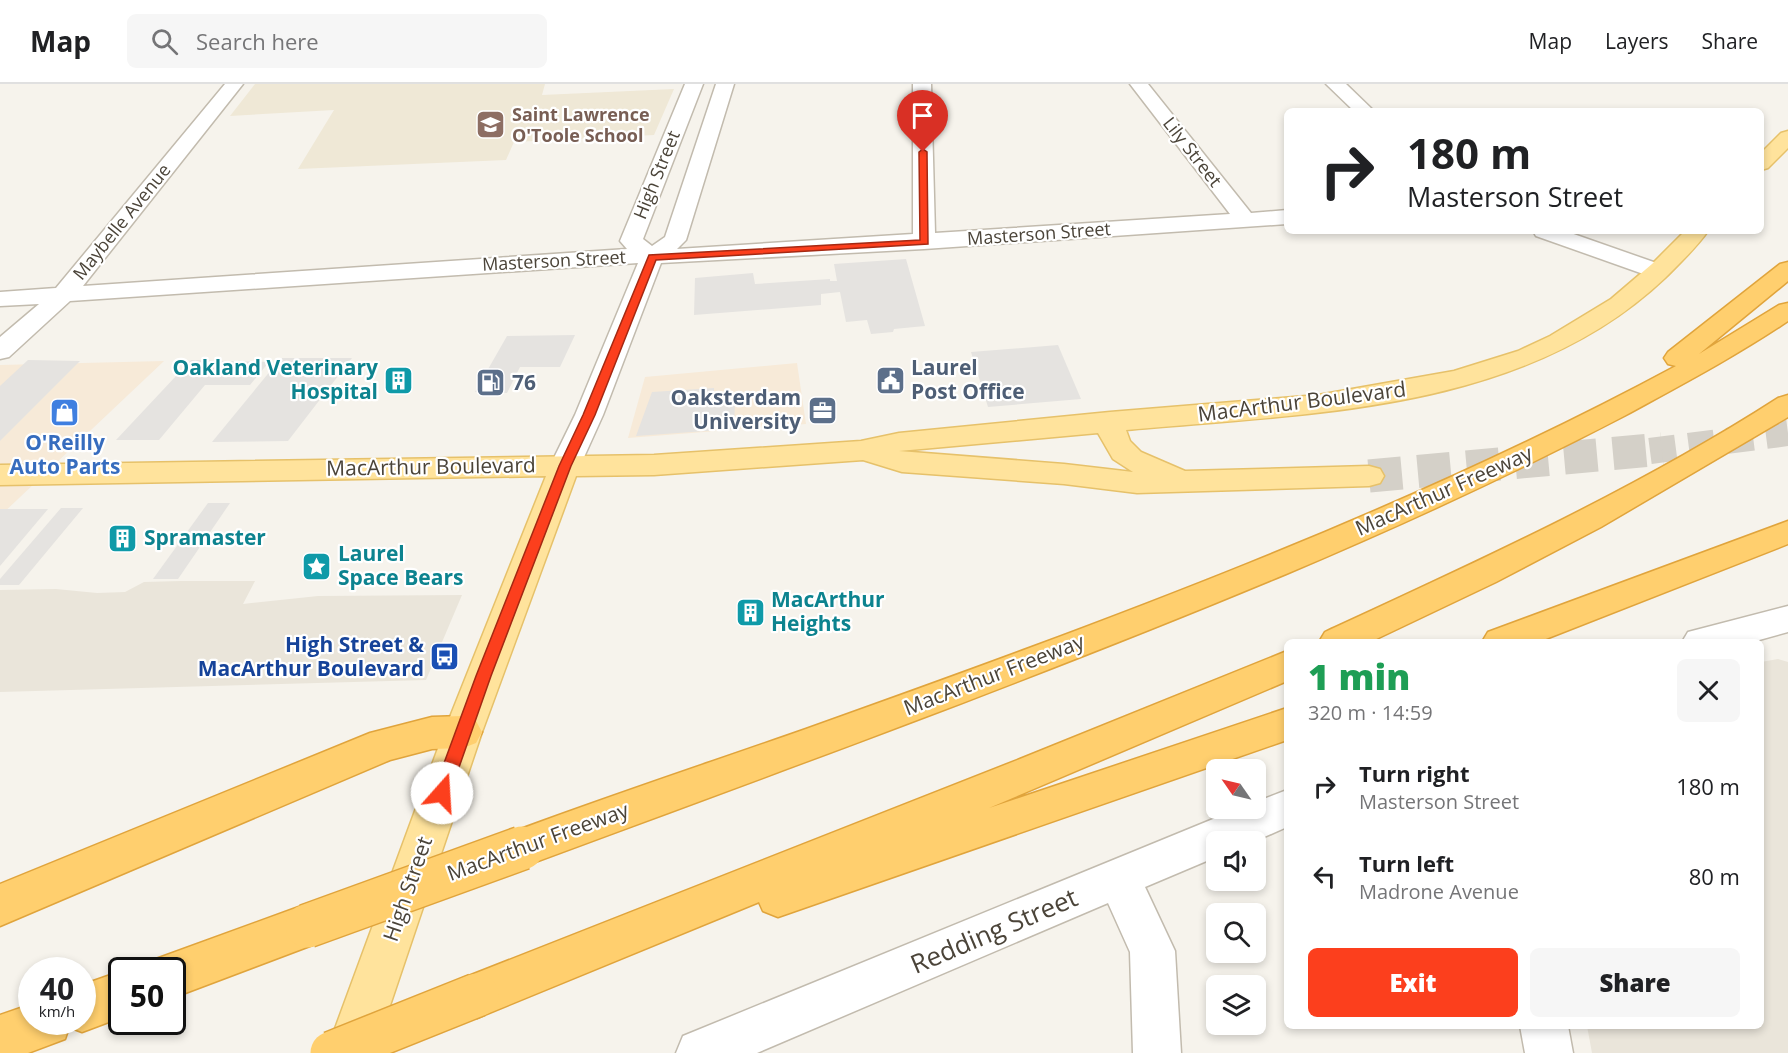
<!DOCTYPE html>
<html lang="en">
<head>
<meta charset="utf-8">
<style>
  :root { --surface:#fff; --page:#f6f6f6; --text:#202124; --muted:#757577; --line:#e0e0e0; --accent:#fc3f1d }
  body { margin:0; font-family:"Open Sans",sans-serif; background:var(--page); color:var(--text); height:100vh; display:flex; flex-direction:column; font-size:22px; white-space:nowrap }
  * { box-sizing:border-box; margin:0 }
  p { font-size:20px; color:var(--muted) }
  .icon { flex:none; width:33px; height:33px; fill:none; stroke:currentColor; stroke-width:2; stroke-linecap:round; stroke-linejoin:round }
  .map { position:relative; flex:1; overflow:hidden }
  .drawer { position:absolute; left:1284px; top:555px; width:480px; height:390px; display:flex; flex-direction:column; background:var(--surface); border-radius:9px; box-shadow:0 3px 9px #0003 }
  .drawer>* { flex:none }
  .hud { position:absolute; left:1284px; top:24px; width:480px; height:126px; border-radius:9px; box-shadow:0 3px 9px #0003; background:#fff; color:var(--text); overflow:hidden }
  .needle { width:39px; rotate:304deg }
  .fabs { position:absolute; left:1206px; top:675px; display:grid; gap:12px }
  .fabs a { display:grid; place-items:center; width:60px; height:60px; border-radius:9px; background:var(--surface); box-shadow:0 3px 9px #0003; font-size:30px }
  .speed { position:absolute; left:18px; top:873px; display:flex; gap:12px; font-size:30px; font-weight:700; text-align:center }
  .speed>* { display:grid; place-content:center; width:78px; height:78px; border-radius:50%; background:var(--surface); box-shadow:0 3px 9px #0003; line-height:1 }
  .speed small { font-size:15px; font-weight:400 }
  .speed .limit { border:3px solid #111; border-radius:9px; background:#fff; color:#111 }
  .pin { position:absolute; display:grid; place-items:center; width:51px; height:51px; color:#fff; margin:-62px -26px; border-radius:50% 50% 50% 0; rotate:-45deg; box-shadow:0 0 6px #0007 }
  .pin .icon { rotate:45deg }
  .me { position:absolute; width:66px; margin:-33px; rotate:19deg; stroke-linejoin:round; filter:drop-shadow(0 0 4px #0008) }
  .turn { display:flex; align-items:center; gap:21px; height:126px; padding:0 24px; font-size:27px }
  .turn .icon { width:78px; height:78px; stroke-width:2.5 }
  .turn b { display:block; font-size:42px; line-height:51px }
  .round { display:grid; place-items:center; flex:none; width:63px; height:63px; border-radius:9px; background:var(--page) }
  .headline { display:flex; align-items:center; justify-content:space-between; height:102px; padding:0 24px }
  h1 { font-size:36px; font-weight:800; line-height:45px; color:#1e9e55 }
  .button { display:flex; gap:12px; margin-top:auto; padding:12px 24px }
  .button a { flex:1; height:69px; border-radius:9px; background:var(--accent); color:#fff; font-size:24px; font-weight:800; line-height:69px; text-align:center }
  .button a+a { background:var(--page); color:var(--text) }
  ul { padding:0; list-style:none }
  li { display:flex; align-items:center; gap:18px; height:90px; padding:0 24px }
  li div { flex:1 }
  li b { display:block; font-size:22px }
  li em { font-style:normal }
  header { display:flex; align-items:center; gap:36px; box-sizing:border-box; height:84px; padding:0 30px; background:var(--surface); border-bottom:2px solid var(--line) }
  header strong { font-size:28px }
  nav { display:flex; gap:33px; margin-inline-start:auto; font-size:21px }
  .search { width:420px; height:54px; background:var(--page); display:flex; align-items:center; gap:15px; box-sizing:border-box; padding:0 21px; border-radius:9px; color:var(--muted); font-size:22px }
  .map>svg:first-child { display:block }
  .residential { fill:#eae5da }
  .commercial { fill:#f7ead8 }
  .education { fill:#efe8d6 }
  .parking { fill:#e5e3e0 }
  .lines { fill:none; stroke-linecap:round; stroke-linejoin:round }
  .major-tunnel-far1 { stroke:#d4d0c8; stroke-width:26; stroke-dasharray:26 13; stroke-linecap:butt }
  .major-tunnel { stroke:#d4d0c8; stroke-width:33; stroke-dasharray:33 16; stroke-linecap:butt }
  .minor-casing { stroke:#c2bbae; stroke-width:3 }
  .major-casing { stroke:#e6c16a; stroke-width:3 }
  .highway-casing { stroke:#e0a43c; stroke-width:3 }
  .minor { fill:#fff; fill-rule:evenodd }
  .major { fill:#ffe39c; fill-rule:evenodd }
  .highway { fill:#ffcf6e; fill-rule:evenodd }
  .highway-bridge-casing { stroke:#e0a43c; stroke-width:46; stroke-linecap:butt }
  .highway-bridge { stroke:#ffcf6e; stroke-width:43 }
  .route { fill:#fc3f1d; stroke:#a42913; stroke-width:1.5 }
  .labels { text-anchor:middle; stroke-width:4.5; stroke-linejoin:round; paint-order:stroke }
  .far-education-label { font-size:18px; font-weight:bold; fill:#785e54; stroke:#fff; text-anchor:start }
  .far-street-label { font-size:18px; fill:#4b4439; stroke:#fff }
  .culture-label { font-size:21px; font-weight:bold; fill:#0d838f; stroke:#fff; text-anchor:start }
  .service-label { font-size:21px; font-weight:bold; fill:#4e5e75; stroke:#fff; text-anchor:start }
  .street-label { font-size:21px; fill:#4b4439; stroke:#fff }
  .shop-label { font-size:21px; font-weight:bold; fill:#366cbe; stroke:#fff }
  .transit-label { font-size:21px; font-weight:bold; fill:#164399; stroke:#fff; text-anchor:end }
  .near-street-label { font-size:26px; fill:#4b4439; stroke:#fff }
</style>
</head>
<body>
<header>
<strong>Map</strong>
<div class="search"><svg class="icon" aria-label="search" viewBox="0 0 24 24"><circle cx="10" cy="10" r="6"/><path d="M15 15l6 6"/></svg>Search here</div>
<nav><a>Map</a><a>Layers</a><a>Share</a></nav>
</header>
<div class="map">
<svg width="1788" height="969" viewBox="0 0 1788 969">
  <rect width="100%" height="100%" fill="#f6f3ec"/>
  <g class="residential">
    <polygon points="181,497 255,497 243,520 318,512 462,511 426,596 0,608 0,506 56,505 97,509 125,508 144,498"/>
    <polygon points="1778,575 1788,578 1788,969 1592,969 1587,942 1761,942 1761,578"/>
  </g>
  <g class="commercial">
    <polygon points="164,277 0,432 0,281"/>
    <polygon points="797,279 806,340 628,354 645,293"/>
  </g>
  <polygon class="education" points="255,0 545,0 542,11 674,5 654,51 514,58 506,76 298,85 334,26 230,32"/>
  <g class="parking">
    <polygon points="906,175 925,242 894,245 893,248 871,250 867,236 846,238 840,208 821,210 821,221 694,231 695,194 753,189 755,200 830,195 830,197 837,197 834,180"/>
    <polygon points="575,251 560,283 520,283 507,309 475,308 507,252"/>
    <polygon points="1058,261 1081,315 988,323 971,268"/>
    <polygon points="281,274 352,274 288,357 212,358"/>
    <polygon points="28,276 80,277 0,357 0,302"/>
    <polygon points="191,276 269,278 250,301 205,301 159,356 116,356"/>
    <polygon points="714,304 714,316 735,318 734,345 636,352 652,308"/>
    <polygon points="208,419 230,419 178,495 153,495"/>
    <polygon points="61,424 83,424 19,501 0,501 0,495"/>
    <polygon points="0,425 48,425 0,482"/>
  </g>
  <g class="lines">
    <polyline class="major-tunnel-far1" points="1650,367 1788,349"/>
    <polyline class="major-tunnel" points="1369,392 1662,365"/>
    <defs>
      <g id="minor">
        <polygon points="225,0 243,0 83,202 627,165 620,157 685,0 703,0 643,155 652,162 665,153 716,0 734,0 686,156 677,165 913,150 913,0 931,0 935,149 1230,130 1130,0 1148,0 1251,129 1287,126 1287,140 924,165 661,179 603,331 580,382 576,389 565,392 554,389 550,382 575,331 638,179 70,217 9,273 0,275 0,253 39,220 0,222 0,208 56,204"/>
        <polygon points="1326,0 1346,0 1374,27 1354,27"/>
        <polygon points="1533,147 1565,147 1665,182 1669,187 1665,192 1657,194 1649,192 1536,152"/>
        <polygon points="1788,522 1788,548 1752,558 1682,558 1688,548"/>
        <polygon points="1287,706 1287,743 1253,758 1216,758 1216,773 1145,803 1175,867 1181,969 1133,969 1130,868 1108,819 757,969 676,969 683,952 1240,724 1256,724 1256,718"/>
        <polygon points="1520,942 1568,942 1573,969 1525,969"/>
      </g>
      <g id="major">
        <polygon points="1788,47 1788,64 1768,84 1761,86 1761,69 1781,49"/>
        <path d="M1685 147H1708C1696 164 1680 179 1665 194 1523 329 1310 329 1126 346L1130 357 1141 368 1185 387 1369 382 1380 385 1384 392 1380 399 1369 402 1137 409 1064 400 902 388 863 376 654 391 576 392 482 648 374 969H326L444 648 546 392 0 401V381L654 371 861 357 899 349 1110 328 1318 311 1454 287 1518 267 1550 252 1611 215 1652 180ZM1098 349 1113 375 1133 388 1064 380 899 367Z"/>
      </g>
      <g id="highway">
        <path d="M1788 178V197L1699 270 1779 221 1788 219V237C1736 272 1681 301 1626 331 1515 389 1402 441 1286 490 1035 595 778 688 522 783L507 778 501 764 507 750C606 713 706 680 806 645 1102 539 1399 431 1676 282L1668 280 1664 274 1668 268 1780 180Z"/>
        <path d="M1788 311V333L1601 443 1496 498 1370 558H1319L1325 548C1479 477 1635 406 1778 314Z"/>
        <polygon points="1788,437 1788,460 1538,558 1482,558 1488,548"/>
        <polygon points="1287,567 1287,597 989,724 1287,624 1287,656 778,833 763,827 759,818 477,934 461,927 454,911 461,895 1020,675"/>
        <polygon points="463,632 476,637 482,648 476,659 463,664 432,665 390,676 0,842 0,800 370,649 432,633"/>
        <polygon points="307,820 323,827 329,842 323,857 172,914 172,886 151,886 156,875"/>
        <polygon points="122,887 122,933 82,948 69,943 65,955 28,969 0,969 0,931 32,920 32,938 82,938 82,901"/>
      </g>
    </defs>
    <use href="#minor" class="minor-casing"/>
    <use href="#major" class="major-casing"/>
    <use href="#highway" class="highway-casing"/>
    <use href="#minor" class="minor"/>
    <use href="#major" class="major"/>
    <use href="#highway" class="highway"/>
    <defs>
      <g id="highway-bridge">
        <polyline points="307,842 522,764"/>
        <polyline points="332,969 477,911"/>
      </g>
    </defs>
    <use href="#highway-bridge" class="highway-bridge-casing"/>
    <use href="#highway-bridge" class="highway-bridge"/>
  </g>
  <polygon class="route" points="923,65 927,68 928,160 656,176 595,331 571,382 491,592 450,709 448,714 442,716 436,714 433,709 476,592 559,382 583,331 649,171 920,156 919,68"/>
  <defs>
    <symbol id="school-square" viewBox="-11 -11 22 22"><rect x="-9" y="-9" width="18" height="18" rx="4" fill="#8d6e63" stroke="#fff"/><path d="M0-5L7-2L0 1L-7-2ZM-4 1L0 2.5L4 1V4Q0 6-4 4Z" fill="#fff"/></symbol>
    <symbol id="building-square" viewBox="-11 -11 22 22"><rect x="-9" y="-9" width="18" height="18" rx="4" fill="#0f9aa8" stroke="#fff"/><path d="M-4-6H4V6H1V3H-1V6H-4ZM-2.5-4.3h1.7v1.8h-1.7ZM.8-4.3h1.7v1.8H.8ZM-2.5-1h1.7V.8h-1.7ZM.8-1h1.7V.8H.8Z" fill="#fff"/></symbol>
    <symbol id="civic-square" viewBox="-11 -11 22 22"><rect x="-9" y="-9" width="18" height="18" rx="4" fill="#5c6f8a" stroke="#fff"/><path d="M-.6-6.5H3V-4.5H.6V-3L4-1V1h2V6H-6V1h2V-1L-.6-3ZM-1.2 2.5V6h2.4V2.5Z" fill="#fff"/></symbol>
    <symbol id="fuel-square" viewBox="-11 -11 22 22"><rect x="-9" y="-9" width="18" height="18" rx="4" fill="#5c6f8a" stroke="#fff"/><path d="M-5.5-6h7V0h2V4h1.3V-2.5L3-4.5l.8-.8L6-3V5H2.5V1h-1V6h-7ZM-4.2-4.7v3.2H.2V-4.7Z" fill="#fff"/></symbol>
    <symbol id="office-square" viewBox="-11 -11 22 22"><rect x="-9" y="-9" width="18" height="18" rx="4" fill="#5c6f8a" stroke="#fff"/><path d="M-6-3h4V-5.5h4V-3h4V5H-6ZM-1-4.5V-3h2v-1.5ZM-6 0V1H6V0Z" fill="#fff"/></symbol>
    <symbol id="shop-square" viewBox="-11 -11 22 22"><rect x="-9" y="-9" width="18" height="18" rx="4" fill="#3f7fe0" stroke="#fff"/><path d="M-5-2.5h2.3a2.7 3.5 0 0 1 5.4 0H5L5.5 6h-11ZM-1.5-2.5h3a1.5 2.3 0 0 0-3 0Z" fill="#fff"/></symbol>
    <symbol id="sight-square" viewBox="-11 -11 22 22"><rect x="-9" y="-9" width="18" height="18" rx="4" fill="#0f9aa8" stroke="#fff"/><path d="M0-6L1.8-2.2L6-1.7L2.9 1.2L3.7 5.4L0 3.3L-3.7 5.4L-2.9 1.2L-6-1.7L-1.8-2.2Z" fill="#fff"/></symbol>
    <symbol id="bus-square" viewBox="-11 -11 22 22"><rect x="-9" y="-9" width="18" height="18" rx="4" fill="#1a4fb4" stroke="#fff"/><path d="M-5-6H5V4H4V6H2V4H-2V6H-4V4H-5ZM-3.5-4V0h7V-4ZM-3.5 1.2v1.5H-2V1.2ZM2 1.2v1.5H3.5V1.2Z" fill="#fff"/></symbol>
  </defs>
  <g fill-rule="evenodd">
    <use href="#school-square" x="474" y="24" width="33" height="33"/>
    <use href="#building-square" x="382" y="280" width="33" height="33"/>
    <use href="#civic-square" x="874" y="280" width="33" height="33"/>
    <use href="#fuel-square" x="474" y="282" width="33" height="33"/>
    <use href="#office-square" x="806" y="310" width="33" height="33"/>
    <use href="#shop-square" x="48" y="312" width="33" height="33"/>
    <use href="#building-square" x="106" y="438" width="33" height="33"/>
    <use href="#sight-square" x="300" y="466" width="33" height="33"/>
    <use href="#building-square" x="734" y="512" width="33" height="33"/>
    <use href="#bus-square" x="428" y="556" width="33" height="33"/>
  </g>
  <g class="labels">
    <g class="far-education-label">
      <text x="512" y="37">Saint Lawrence<tspan x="512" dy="21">O'Toole School</tspan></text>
    </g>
    <g class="far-street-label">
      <text transform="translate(1192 68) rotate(52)" y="6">Lily Street</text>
      <text transform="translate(657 91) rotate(-68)" y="6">High Street</text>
      <text transform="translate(122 138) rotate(-51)" y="6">Maybelle Avenue</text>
      <text transform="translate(1039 150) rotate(-4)" y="6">Masterson Street</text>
      <text transform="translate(554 177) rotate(-3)" y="6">Masterson Street</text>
    </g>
    <g class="culture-label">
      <text x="378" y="291" text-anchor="end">Oakland Veterinary<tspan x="378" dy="24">Hospital</tspan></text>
      <text x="144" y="461">Spramaster</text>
      <text x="338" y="477">Laurel<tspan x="338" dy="24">Space Bears</tspan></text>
      <text x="771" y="523">MacArthur<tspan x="771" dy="24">Heights</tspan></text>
    </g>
    <g class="service-label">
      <text x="911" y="291">Laurel<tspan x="911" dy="24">Post Office</tspan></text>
      <text x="512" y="306">76</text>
      <text x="801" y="321" text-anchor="end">Oaksterdam<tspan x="801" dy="24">University</tspan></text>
    </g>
    <g class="street-label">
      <text transform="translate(1302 318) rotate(-7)" y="7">MacArthur Boulevard</text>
      <text transform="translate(431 383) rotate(-1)" y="7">MacArthur Boulevard</text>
      <text transform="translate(1444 407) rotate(-24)" y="7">MacArthur Freeway</text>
      <text transform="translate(994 591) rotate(-21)" y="7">MacArthur Freeway</text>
      <text transform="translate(538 758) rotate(-20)" y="7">MacArthur Freeway</text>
      <text transform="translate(408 805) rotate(-71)" y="7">High Street</text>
    </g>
    <g class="shop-label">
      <text x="65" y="366">O'Reilly<tspan x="65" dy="24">Auto Parts</tspan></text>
    </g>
    <g class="transit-label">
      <text x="424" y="568">High Street &amp;<tspan x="424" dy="24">MacArthur Boulevard</tspan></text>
    </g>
    <g class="near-street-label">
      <text transform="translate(994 847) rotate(-23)" y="9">Redding Street</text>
    </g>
  </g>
</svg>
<div class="fabs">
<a><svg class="needle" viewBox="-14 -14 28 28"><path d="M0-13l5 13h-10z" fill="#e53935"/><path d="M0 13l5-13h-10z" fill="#757577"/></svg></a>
<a><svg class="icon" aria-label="sound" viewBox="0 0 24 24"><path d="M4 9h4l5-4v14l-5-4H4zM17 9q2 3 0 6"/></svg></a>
<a><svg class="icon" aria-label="search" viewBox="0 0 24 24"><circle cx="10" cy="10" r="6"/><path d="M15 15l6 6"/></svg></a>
<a><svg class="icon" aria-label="layers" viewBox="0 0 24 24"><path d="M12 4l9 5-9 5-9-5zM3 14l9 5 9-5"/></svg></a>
</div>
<div class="speed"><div>40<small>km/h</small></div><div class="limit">50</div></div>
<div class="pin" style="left:923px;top:68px;background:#d93025"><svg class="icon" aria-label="arrive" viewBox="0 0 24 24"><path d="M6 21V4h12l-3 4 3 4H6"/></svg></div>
<svg class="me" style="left:442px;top:709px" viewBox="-20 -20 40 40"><circle r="19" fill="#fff"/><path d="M0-13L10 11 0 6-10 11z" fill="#fc3f1d"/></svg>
<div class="hud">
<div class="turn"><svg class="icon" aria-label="right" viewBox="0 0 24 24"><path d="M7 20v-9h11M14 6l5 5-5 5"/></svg><div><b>180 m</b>Masterson Street</div></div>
</div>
<section class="drawer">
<div class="headline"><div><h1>1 min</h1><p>320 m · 14:59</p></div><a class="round"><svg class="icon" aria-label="close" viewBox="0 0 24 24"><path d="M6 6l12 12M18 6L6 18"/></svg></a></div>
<ul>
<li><svg class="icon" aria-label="right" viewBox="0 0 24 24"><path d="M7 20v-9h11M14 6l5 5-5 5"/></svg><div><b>Turn right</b><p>Masterson Street</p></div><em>180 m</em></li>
<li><svg class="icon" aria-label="left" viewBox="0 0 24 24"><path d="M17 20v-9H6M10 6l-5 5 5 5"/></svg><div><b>Turn left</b><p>Madrone Avenue</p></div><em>80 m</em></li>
</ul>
<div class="button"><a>Exit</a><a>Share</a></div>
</section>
</div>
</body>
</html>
